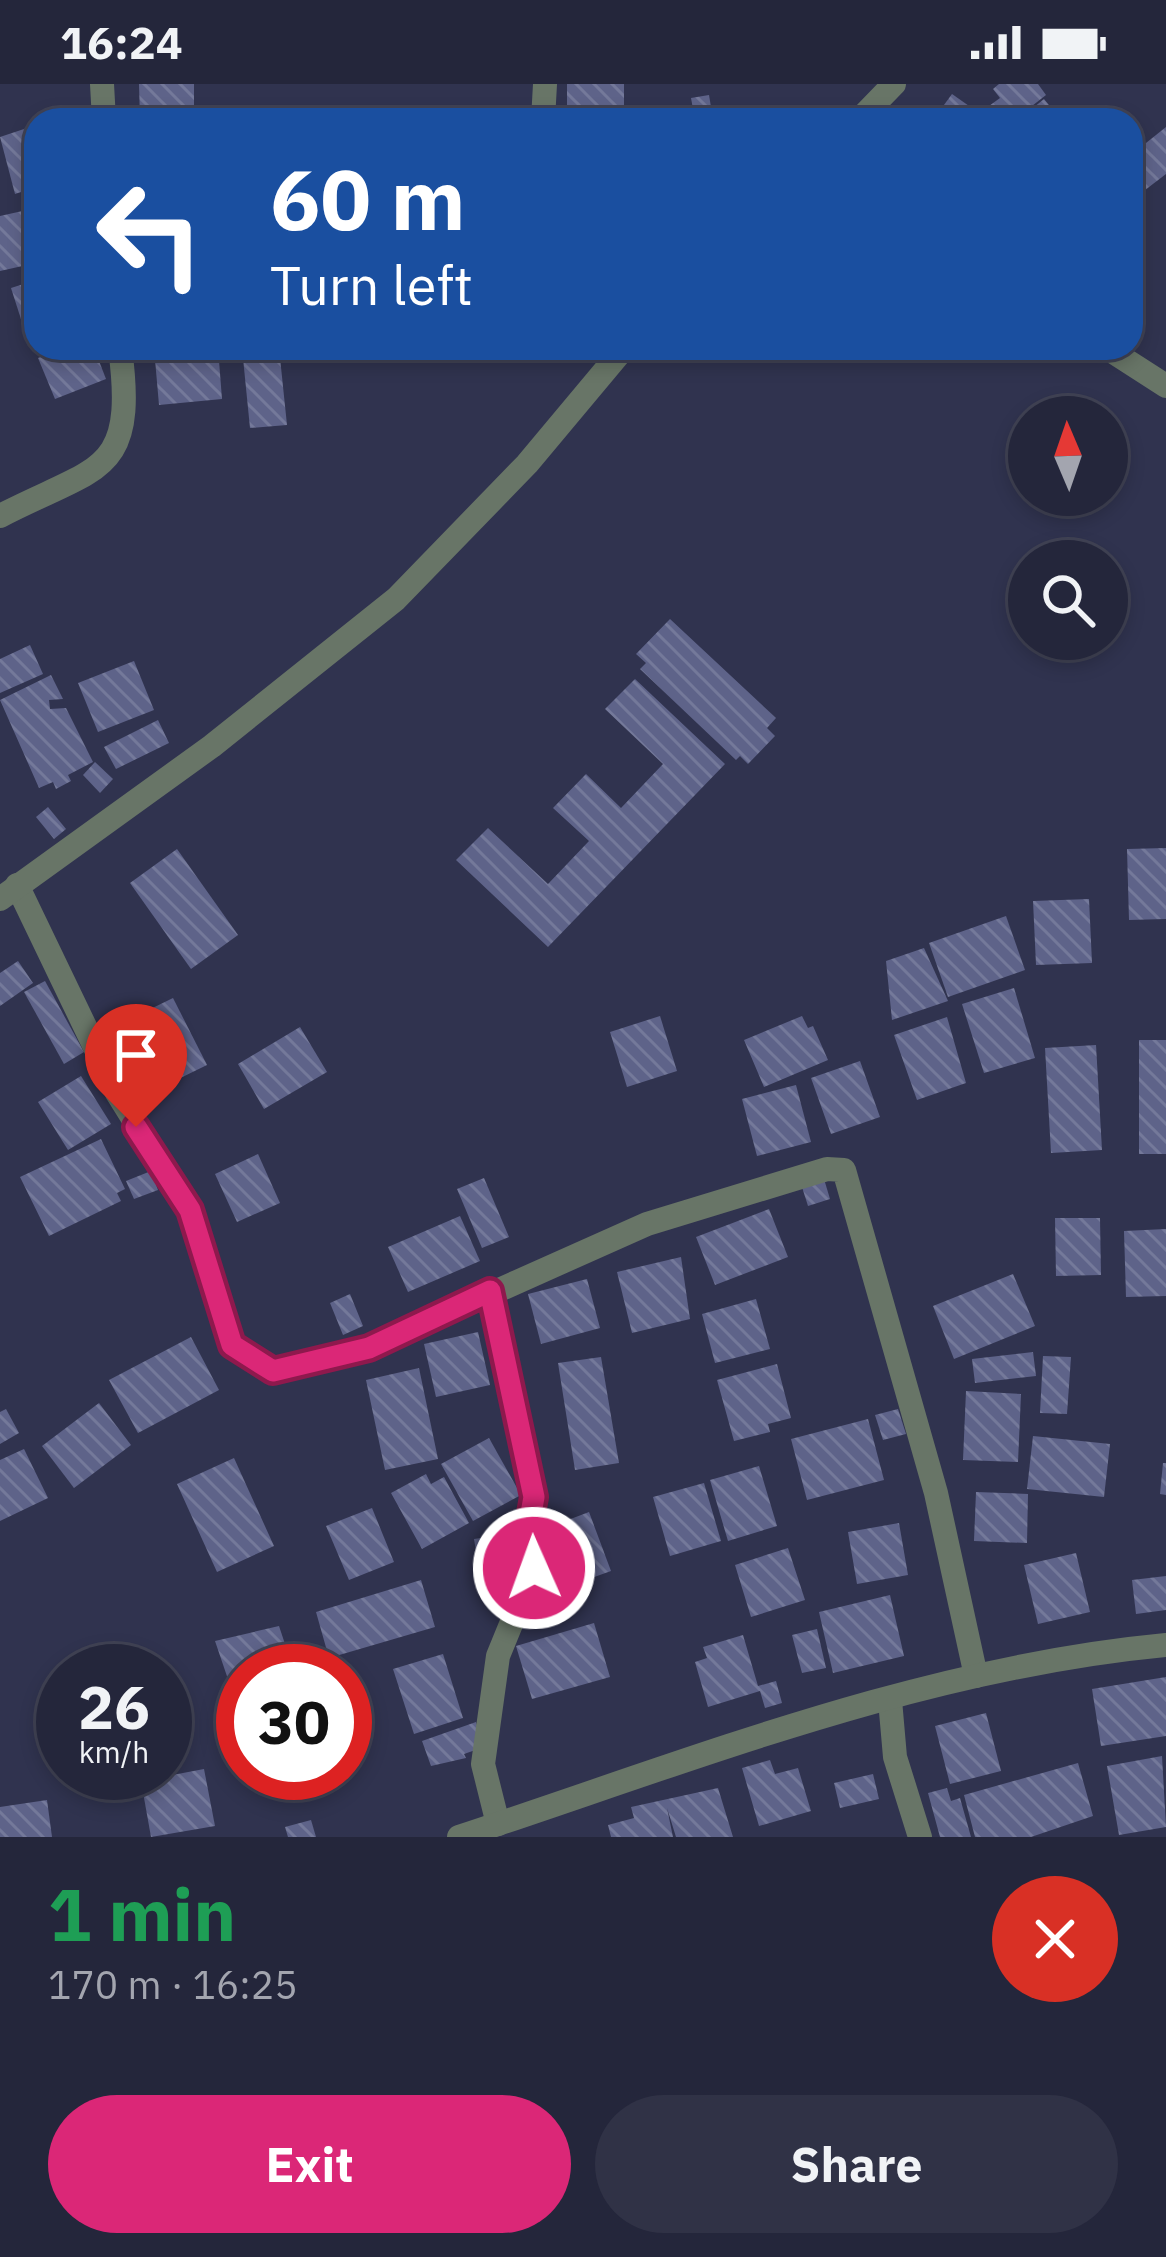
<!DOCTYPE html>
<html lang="en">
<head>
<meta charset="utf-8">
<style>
  :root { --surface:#24263b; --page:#303246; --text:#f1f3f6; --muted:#a3a5af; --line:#414355; --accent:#db2777 }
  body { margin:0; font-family:"IBM Plex Sans",sans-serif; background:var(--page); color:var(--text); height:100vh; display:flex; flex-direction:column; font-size:45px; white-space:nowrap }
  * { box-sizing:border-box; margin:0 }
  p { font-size:39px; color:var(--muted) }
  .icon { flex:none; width:66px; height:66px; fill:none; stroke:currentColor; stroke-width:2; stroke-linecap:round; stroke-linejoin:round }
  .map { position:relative; height:1753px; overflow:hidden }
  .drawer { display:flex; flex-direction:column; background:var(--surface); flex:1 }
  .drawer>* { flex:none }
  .hud { position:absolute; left:24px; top:24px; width:1119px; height:252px; border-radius:36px; box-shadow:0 6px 18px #0003,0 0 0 3px var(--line); background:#1a4fa0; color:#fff; overflow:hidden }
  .needle { width:78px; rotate:358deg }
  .controls { position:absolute; left:1008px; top:312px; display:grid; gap:24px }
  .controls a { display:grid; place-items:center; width:120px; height:120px; border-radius:50%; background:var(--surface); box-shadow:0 6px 18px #0003,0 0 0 3px var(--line); font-size:60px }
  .speed { position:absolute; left:36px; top:1560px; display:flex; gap:24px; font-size:60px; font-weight:700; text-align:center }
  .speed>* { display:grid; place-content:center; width:156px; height:156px; border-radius:50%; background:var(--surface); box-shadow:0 6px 18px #0003,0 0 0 3px var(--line); line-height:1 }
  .speed small { font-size:30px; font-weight:400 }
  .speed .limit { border:18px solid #d22; background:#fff; color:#111 }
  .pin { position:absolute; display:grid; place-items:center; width:102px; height:102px; color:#fff; margin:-123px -51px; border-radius:50% 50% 50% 0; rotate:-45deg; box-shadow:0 0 12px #0007 }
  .pin .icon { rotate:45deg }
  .me { position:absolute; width:132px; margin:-66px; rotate:358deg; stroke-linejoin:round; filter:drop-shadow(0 0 9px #0008) }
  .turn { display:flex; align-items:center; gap:42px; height:252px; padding:0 48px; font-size:54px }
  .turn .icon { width:156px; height:156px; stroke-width:2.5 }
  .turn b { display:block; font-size:84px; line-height:102px }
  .round { display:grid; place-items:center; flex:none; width:126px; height:126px; border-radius:63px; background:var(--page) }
  .headline { display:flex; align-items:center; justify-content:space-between; height:204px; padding:0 48px }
  h1 { font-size:72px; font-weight:800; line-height:90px; color:#1e9e55 }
  .primary-button { display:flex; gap:24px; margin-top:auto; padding:24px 48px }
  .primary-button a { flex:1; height:138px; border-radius:72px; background:var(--accent); color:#fff; font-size:48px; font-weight:800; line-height:138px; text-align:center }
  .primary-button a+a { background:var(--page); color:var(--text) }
  .status { display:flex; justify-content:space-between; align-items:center; height:84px; padding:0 60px; background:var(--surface); direction:ltr }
  .status svg { height:33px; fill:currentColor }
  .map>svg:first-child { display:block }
  .building { fill:url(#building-back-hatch) }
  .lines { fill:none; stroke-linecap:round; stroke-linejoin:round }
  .minor { stroke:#687567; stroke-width:24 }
  .tertiary { stroke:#687567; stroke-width:24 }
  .route-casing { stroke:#8e194d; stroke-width:30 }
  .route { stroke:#db2777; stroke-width:21 }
</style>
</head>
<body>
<div class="status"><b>16:24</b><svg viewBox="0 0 49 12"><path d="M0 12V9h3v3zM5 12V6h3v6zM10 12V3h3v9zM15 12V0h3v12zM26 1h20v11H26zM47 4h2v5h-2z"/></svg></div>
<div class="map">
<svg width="1166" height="1753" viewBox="0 0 1166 1753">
  <defs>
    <pattern id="building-back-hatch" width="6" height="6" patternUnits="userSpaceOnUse" patternTransform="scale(3)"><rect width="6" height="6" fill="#5e6389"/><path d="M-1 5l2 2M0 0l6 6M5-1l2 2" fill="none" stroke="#74799a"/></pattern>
  </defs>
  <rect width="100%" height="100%" fill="#30334f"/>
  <g class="building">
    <polygon points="139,0 194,0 194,36 140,36"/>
    <rect x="567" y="0" width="57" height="36"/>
    <polygon points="999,0 1038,0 1046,11 1014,36 1000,36 989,22 1000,14 993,5"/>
    <polygon points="952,10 989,36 933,36"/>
    <polygon points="709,11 713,35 695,36 691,14"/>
    <polygon points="1044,15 1061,36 1018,36"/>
    <polygon points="36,41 36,103 15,110 0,53"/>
    <polygon points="1166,43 1166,90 1136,113 1131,107 1131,71"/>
    <polygon points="36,124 36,179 0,187 0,132"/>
    <polygon points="36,196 36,255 28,257 11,204"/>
    <polygon points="64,264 94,264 106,295 55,315 38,274"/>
    <polygon points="154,264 218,264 222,315 159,321"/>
    <polygon points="242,264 279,264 287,341 250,344"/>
    <polygon points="670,535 776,634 767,644 775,652 748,680 740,672 736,676 640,585 646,579 636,570"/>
    <polygon points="30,561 43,590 0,609 0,575"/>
    <polygon points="134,577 154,626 98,648 78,599"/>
    <polygon points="51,591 63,615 49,616 50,625 66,624 93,678 68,691 71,697 56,705 53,698 39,704 0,616"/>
    <polygon points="635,595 725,680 548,863 456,776 488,744 548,800 589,757 553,724 586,690 621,724 663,680 605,625"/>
    <polygon points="158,636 169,659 116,685 104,663"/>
    <polygon points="95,678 113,695 100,709 83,691"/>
    <polygon points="48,723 66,745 54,755 36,733"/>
    <polygon points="1166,764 1166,835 1129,836 1127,765"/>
    <polygon points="177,765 238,851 191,885 130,799"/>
    <polygon points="1089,815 1092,879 1036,881 1033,817"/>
    <polygon points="1006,832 1025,886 948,913 929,859"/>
    <polygon points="924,864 948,917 892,936 886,877"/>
    <polygon points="18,877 33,899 0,922 0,889"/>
    <polygon points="45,897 84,968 64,980 24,908"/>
    <polygon points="1014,904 1035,974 984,989 962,920"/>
    <polygon points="173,914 207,981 162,1003 128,936"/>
    <polygon points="660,932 677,987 627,1003 610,948"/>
    <polygon points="802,932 808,944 813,942 828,976 764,1003 744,956"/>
    <polygon points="947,933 966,999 917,1016 894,951"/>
    <polygon points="300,943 327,988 264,1025 238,980"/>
    <rect x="1139" y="956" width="27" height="114"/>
    <polygon points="1096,961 1102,1066 1051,1069 1045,964"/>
    <polygon points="860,977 880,1033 831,1050 811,994"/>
    <polygon points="81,992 111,1040 68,1066 38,1018"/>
    <polygon points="796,1001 811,1058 757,1072 742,1015"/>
    <polygon points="101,1055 125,1105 117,1109 121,1117 49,1152 20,1093"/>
    <polygon points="258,1070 280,1119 237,1138 215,1090"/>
    <polygon points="151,1087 158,1106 134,1115 126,1097"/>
    <polygon points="484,1094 509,1153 482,1164 457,1105"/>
    <polygon points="824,1095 830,1115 808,1122 802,1103"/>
    <polygon points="769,1125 788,1173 715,1201 696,1153"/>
    <polygon points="460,1132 480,1177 408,1208 388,1163"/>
    <polygon points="1055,1134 1100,1134 1101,1191 1056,1192"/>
    <polygon points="1166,1145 1166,1212 1126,1213 1124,1147"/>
    <polygon points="681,1173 690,1235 632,1249 617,1188"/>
    <polygon points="1013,1190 1035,1242 954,1275 933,1222"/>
    <polygon points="587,1195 600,1244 541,1260 528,1210"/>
    <polygon points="350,1210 363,1242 343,1251 330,1219"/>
    <polygon points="756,1215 770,1265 715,1279 702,1230"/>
    <polygon points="478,1248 490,1301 436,1313 424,1260"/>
    <polygon points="191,1253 219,1306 138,1349 109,1296"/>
    <polygon points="1033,1268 1036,1292 975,1299 972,1275"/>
    <polygon points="1043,1272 1071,1273 1067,1330 1040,1329"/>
    <polygon points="601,1273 619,1379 575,1386 558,1279"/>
    <polygon points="777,1280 791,1334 768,1340 770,1348 734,1357 717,1296"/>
    <polygon points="419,1284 438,1375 385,1386 366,1296"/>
    <polygon points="966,1307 1021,1310 1018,1378 963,1376"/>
    <polygon points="99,1319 131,1361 74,1404 42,1362"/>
    <polygon points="6,1325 19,1349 0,1360 0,1328"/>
    <polygon points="898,1325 906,1350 883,1356 875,1331"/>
    <polygon points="868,1335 884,1396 807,1416 791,1355"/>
    <polygon points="1033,1352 1110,1360 1104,1413 1027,1405"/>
    <polygon points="489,1354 521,1411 473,1437 441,1380"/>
    <polygon points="24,1365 48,1414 0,1437 0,1376"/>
    <polygon points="234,1374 274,1462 217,1488 177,1400"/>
    <polygon points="1163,1379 1166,1379 1166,1411 1160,1410"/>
    <polygon points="759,1382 777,1442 728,1457 710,1396"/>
    <polygon points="426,1390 431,1400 444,1393 469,1439 422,1465 391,1409"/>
    <polygon points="704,1399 721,1457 670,1472 653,1413"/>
    <polygon points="976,1408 1028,1410 1027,1459 974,1457"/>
    <polygon points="372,1424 394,1478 349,1496 326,1442"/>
    <polygon points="589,1428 611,1487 561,1505 539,1447"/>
    <polygon points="899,1439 908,1491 857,1500 848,1448"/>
    <polygon points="521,1448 528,1490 481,1498 474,1455"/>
    <polygon points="788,1464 805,1516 751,1533 735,1481"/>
    <polygon points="1076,1469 1090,1528 1038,1540 1024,1481"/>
    <polygon points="1166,1492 1166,1526 1136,1530 1132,1496"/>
    <polygon points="421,1496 435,1543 329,1574 316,1528"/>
    <polygon points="558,1503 564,1520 543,1528 536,1511"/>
    <polygon points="890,1511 904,1572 833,1589 819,1528"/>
    <polygon points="594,1539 610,1593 532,1615 516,1562"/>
    <polygon points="279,1542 294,1587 243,1587 243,1603 232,1607 215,1557"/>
    <polygon points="817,1545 826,1584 802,1589 792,1551"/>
    <polygon points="743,1551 758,1602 776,1597 782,1619 765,1624 760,1607 708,1623 695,1578 707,1574 703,1563"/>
    <polygon points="443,1570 463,1634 414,1650 393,1585"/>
    <polygon points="1166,1593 1166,1652 1101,1662 1092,1605"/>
    <polygon points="986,1629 1001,1687 950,1700 935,1642"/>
    <polygon points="476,1638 484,1663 464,1670 466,1674 431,1682 422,1657"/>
    <polygon points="1162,1672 1166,1743 1119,1751 1107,1682"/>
    <polygon points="770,1676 775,1690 798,1684 811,1727 759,1742 742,1684"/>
    <polygon points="1078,1679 1093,1732 1031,1753 975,1753 964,1711"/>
    <polygon points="204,1685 215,1742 151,1753 141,1697"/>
    <polygon points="263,1689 303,1689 305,1694 266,1703"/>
    <polygon points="873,1690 879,1715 840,1724 834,1699"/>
    <polygon points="718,1704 733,1753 676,1753 667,1724 673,1753 611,1753 608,1741 634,1734 631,1723"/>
    <polygon points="947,1704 951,1717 960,1714 971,1753 940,1753 928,1709"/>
    <polygon points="47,1716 52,1753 0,1753 0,1723"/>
    <polygon points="311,1736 316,1753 288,1753 285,1743"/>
  </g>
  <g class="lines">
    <g class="minor">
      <polyline points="102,0 104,36"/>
      <polyline points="543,36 545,0"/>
      <polyline points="1107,264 1166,302"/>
      <path d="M0 432C98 381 137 392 120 264"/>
      <polyline points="17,801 117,1009 190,1126 233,1261 273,1287 369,1264 647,1140 827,1085 844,1086 936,1409 976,1592"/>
      <polyline points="490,1207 534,1413 528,1446 534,1484 498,1572 483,1680 498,1740"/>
      <polyline points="890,1616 895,1673 920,1753"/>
      <path d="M459 1753C690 1677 921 1584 1166 1561"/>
    </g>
    <g class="tertiary">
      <polyline points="859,36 894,0"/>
      <polyline points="0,815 212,662 396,515 527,380 624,264"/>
    </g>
  </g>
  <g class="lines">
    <defs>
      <polyline id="route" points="136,1043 190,1126 232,1261 273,1287 369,1264 490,1207 534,1413 528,1446 534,1484"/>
    </defs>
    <use href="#route" class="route-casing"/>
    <use href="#route" class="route"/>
  </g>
</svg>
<div class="controls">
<a><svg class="needle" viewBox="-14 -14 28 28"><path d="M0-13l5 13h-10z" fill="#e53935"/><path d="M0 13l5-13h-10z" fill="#a3a5af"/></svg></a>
<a><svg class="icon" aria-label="search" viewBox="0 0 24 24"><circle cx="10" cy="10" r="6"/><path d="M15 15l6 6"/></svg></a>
</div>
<div class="speed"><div>26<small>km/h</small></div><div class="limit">30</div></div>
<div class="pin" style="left:136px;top:1043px;background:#d93025"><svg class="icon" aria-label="arrive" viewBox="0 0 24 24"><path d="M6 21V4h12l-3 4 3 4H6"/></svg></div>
<svg class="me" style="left:534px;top:1484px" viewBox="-20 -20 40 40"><circle r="17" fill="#db2777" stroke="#fff" stroke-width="3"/><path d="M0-11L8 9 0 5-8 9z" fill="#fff"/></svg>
<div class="hud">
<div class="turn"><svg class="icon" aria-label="left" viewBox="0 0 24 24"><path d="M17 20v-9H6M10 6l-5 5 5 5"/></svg><div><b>60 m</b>Turn left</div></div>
</div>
</div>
<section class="drawer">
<div class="headline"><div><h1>1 min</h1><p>170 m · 16:25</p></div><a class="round" style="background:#d93025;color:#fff"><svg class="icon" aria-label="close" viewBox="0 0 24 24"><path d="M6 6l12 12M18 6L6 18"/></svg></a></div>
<div class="primary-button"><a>Exit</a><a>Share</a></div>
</section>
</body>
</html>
